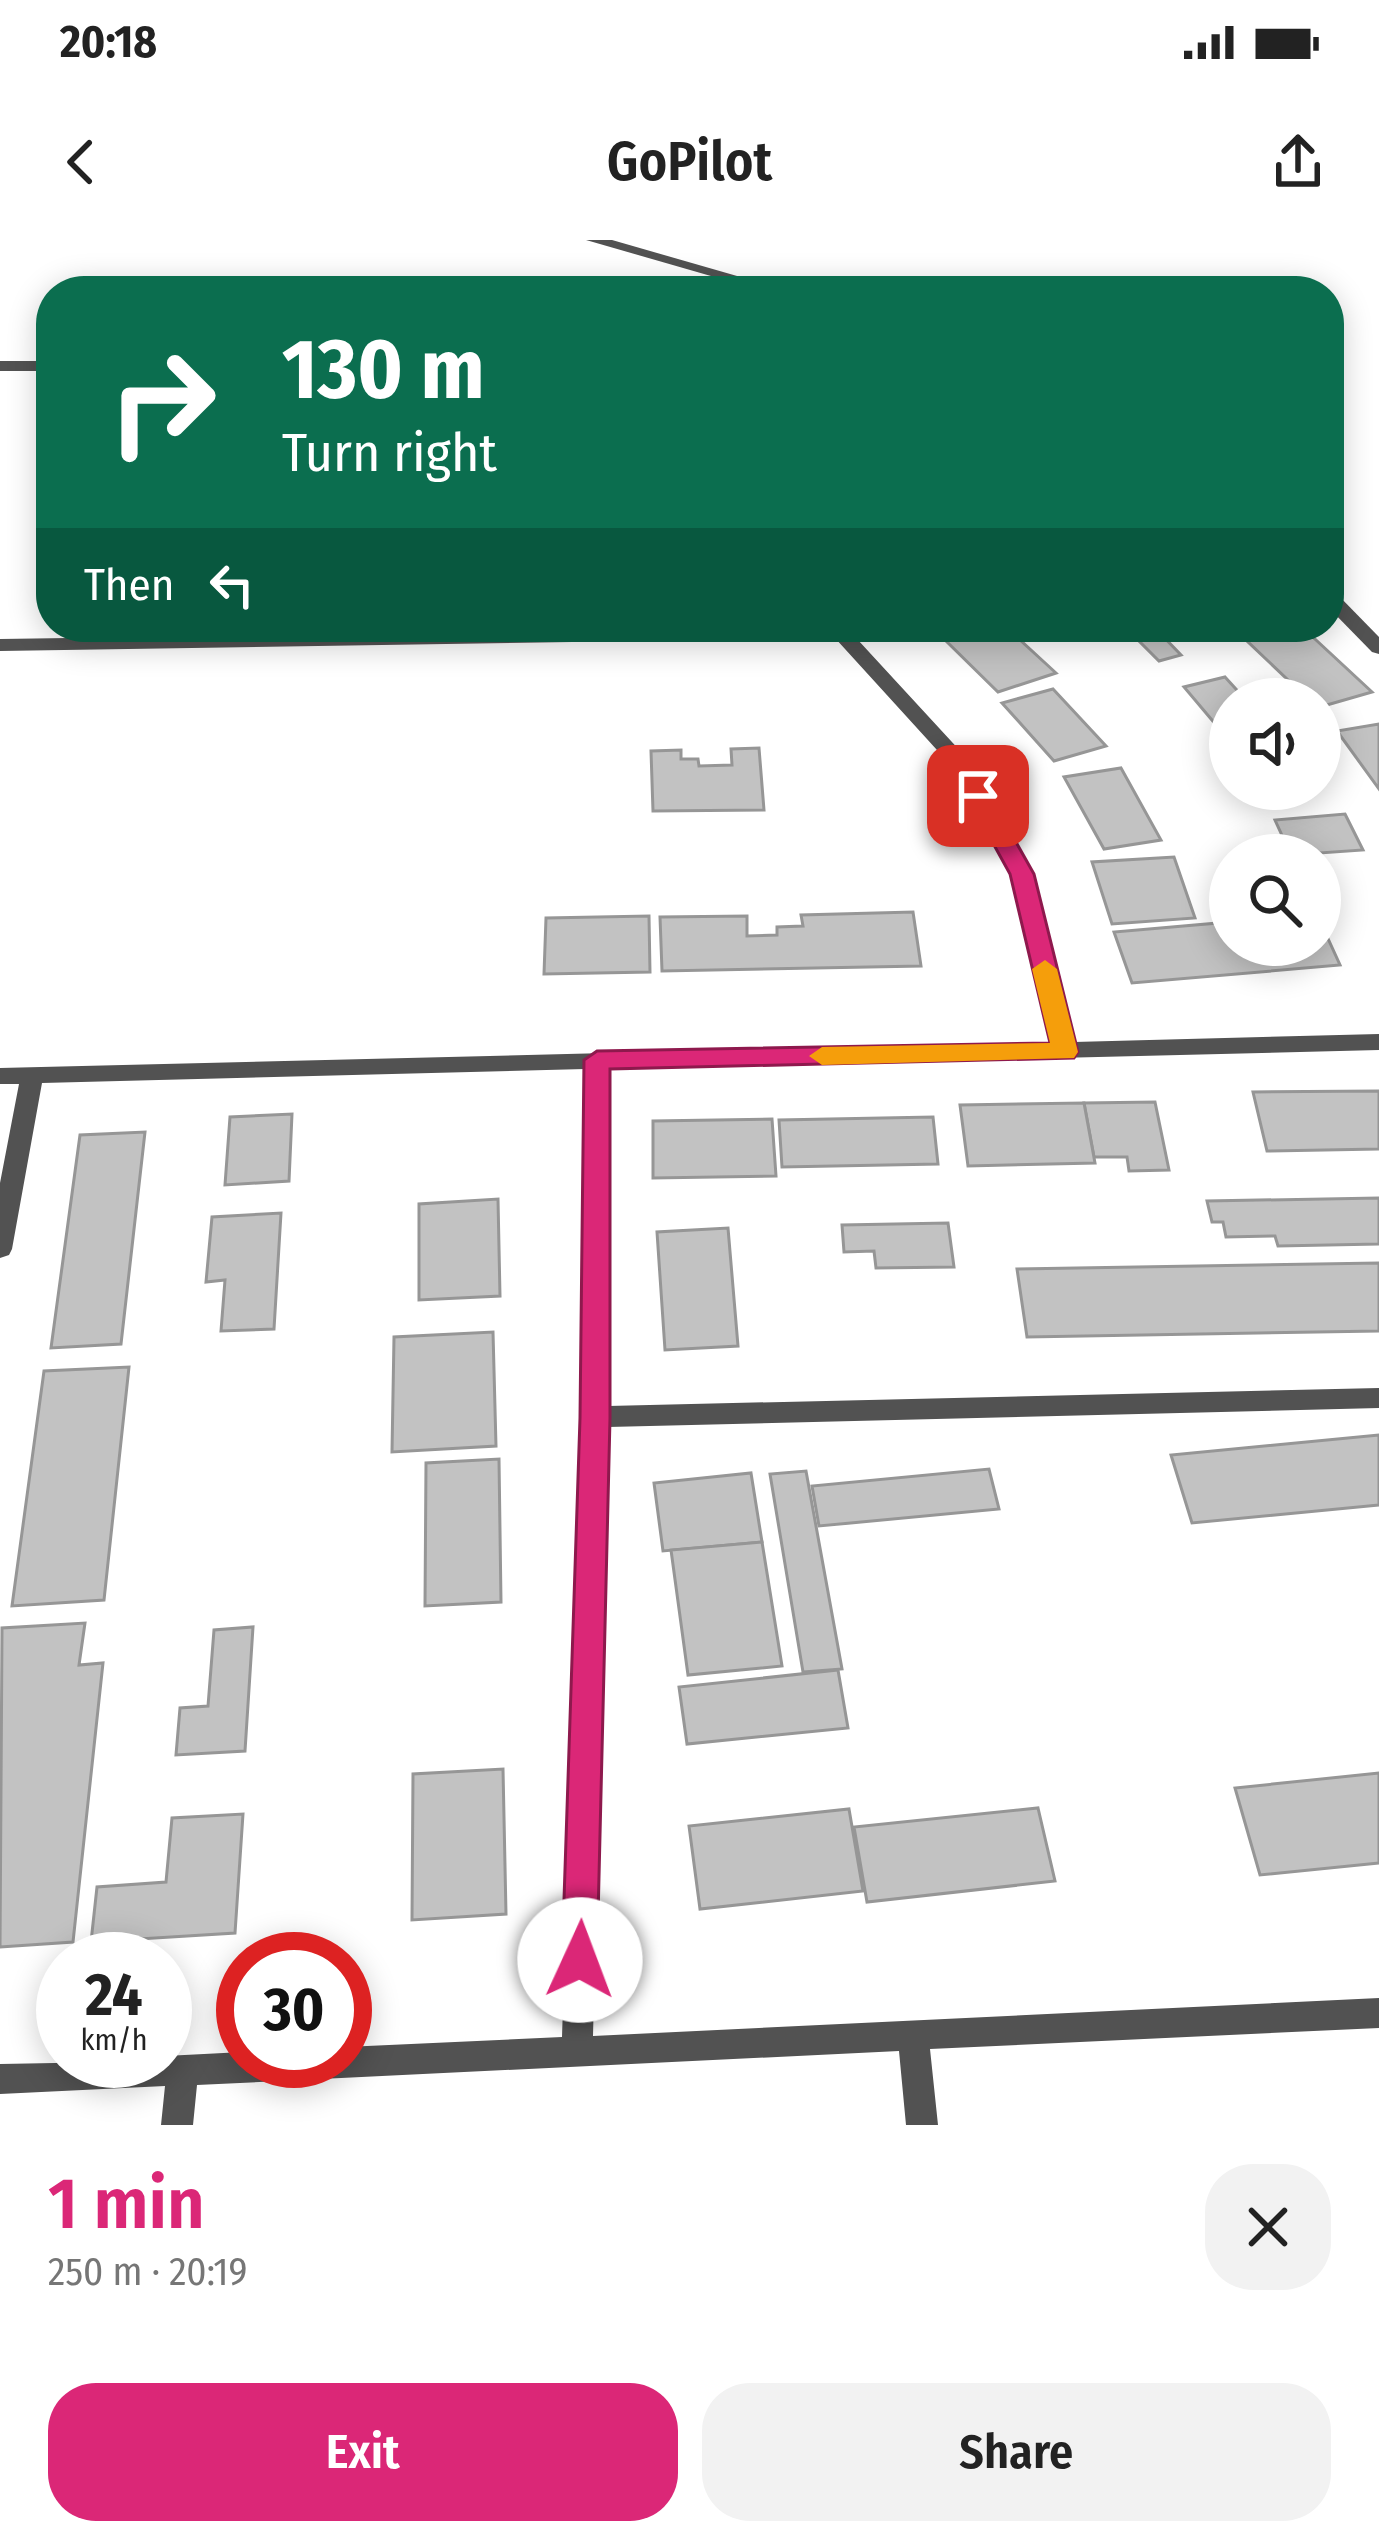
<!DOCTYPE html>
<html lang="en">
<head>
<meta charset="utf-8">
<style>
  :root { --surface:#fff; --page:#f2f2f2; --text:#222; --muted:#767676; --accent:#db2777 }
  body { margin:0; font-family:"Fira Sans Condensed",sans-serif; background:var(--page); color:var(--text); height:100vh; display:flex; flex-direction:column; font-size:45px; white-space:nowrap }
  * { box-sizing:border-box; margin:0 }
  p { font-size:39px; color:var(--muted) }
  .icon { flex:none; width:66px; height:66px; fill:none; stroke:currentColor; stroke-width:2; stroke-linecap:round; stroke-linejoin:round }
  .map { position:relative; height:1885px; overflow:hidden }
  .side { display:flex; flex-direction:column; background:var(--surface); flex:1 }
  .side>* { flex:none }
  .guide { position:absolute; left:36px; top:36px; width:1308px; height:366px; border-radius:48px; box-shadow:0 6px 30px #0003; background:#0b6e4f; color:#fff; overflow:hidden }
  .tools { position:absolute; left:1209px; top:438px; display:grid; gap:24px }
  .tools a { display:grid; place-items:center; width:132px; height:132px; border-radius:50%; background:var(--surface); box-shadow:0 6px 30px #0003; font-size:60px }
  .speed { position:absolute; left:36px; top:1692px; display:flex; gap:24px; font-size:60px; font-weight:700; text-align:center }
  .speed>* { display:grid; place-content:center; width:156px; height:156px; border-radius:50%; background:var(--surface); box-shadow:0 6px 30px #0003; line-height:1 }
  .speed small { font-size:30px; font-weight:400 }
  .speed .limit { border:18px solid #d22; background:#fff; color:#111 }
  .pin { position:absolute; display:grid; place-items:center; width:102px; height:102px; color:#fff; margin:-51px; border-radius:24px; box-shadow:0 6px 18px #0006 }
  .me { position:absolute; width:132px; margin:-66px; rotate:2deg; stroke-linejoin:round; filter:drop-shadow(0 0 9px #0008) }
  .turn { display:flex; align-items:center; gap:42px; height:252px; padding:0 48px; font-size:54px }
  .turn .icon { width:156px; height:156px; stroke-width:2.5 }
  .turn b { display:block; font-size:84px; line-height:102px }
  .then { display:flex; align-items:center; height:114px; padding:0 48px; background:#0003; gap:24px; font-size:45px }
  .round { display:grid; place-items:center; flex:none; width:126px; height:126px; border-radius:48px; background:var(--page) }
  .overview { display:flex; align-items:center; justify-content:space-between; height:204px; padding:0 48px }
  h1 { font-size:72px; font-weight:600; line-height:90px; color:var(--accent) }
  .action { display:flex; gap:24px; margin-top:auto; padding:24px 48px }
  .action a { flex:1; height:138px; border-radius:48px; background:var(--accent); color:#fff; font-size:48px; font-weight:600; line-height:138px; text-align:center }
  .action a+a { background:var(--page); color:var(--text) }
  .status { display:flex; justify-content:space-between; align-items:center; height:84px; padding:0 60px; background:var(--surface); direction:ltr }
  .status svg { height:33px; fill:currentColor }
  header { display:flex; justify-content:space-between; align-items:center; height:156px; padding:0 48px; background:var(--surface); font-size:54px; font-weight:600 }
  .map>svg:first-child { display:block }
  .building { fill:#c2c2c2; stroke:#969696; stroke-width:3 }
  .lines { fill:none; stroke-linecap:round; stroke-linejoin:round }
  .minor { fill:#525252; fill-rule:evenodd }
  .route { fill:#db2777; stroke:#8e194d; stroke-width:3 }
  .slow { fill:#f59e0b }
</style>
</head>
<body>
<div class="status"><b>20:18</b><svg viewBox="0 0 49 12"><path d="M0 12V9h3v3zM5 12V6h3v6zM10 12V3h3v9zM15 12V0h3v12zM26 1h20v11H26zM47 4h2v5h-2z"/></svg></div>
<header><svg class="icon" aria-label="back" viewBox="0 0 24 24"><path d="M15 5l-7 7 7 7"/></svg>GoPilot<svg class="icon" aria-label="share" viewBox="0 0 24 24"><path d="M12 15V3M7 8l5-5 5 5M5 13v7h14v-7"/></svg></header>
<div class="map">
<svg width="1379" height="1885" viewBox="0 0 1379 1885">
  <rect width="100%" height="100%" fill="#fff"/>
  <g class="building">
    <polygon points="983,387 1006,387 1056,433 998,452 944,399"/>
    <polygon points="1302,387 1372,452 1320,467 1320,459 1308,459 1246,400"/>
    <polygon points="1155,388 1181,415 1159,421 1132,394"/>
    <polygon points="1225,437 1245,459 1230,459 1230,483 1217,486 1184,447"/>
    <polygon points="1053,449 1106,506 1054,521 1002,463"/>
    <polygon points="1379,484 1379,549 1337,491"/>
    <polygon points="759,508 764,570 653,571 651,511 681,510 681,519 698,519 699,526 732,525 731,509"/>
    <polygon points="1121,528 1161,600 1104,609 1064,537"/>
    <polygon points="1345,574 1363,610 1291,615 1275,580"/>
    <polygon points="1174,617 1195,678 1112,684 1092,622"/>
    <polygon points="913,672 921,726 662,731 660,677 747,676 747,696 777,695 777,687 803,686 801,675"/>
    <polygon points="649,676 650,732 544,734 546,678"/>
    <polygon points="1320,681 1340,725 1132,743 1114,692 1230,682 1230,705 1320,705"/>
    <polygon points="1379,851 1379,909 1267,911 1253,852"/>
    <polygon points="1155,862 1169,930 1129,931 1127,917 1094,917 1084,863"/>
    <polygon points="1084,863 1095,923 968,926 960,865"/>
    <polygon points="292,874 289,941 225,945 230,877"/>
    <polygon points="933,877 938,924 782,927 779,880"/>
    <polygon points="772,879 776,936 653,938 653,881"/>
    <polygon points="145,892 121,1104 51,1108 80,895"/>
    <polygon points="1379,958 1379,1004 1278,1006 1275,996 1226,997 1223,982 1212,982 1207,961"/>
    <polygon points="498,959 500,1056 419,1060 419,964"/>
    <polygon points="281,973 274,1089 221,1091 225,1040 206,1042 212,977"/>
    <polygon points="948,983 954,1027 876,1028 874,1011 844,1012 842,985"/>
    <polygon points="728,988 738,1106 665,1110 657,992"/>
    <polygon points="1379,1023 1379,1091 1027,1097 1017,1029"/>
    <polygon points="493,1092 496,1206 392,1212 394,1097"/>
    <polygon points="129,1127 104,1360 12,1366 44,1131"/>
    <polygon points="1379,1195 1379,1265 1192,1283 1171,1215"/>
    <polygon points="499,1219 501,1362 425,1366 426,1223"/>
    <polygon points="989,1229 999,1269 819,1286 812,1246"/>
    <polygon points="806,1231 842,1429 803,1432 770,1234"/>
    <polygon points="751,1233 762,1302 663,1311 654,1243"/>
    <polygon points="762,1302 782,1426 688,1435 671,1310"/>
    <polygon points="85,1383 79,1425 103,1423 73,1702 0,1707 2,1388"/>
    <polygon points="253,1387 245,1511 176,1515 180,1468 208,1466 214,1390"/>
    <polygon points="838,1430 848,1488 687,1504 679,1447"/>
    <polygon points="503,1529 506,1674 412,1680 413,1534"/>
    <polygon points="1379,1533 1379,1623 1260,1635 1235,1548"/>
    <polygon points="1038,1568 1055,1641 867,1662 854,1587"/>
    <polygon points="849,1569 863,1651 700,1669 689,1586"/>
    <polygon points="243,1574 235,1693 91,1702 97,1647 166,1642 172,1578"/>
  </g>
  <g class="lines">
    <g class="minor">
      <polygon points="586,0 612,0 789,51 763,51"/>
      <rect x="0" y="121" width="51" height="10"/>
      <polygon points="1329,351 1336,353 1379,397 1379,414 1372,412 1329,368"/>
      <polygon points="846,387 963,514 1033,634 1074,802 1379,794 1379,810 608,829 608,1166 1379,1148 1379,1168 608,1187 593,1796 1379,1758 1379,1788 930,1809 938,1885 906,1885 899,1811 197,1845 193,1885 161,1885 165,1846 0,1854 0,1824 165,1821 165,1816 243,1812 243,1821 345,1821 345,1807 562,1797 582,1177 585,829 42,843 12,1009 9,1015 0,1018 0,943 19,844 0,844 0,828 1051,802 1011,634 947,521 835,398 0,411 0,399"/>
    </g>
  </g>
  <polygon class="route" points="978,549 990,556 1034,634 1078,812 1074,818 610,829 610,1178 597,1720 592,1731 580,1736 567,1731 562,1720 580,1178 584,820 597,811 1050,803 1010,634 967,556"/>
  <polygon class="slow" points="1045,720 1057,729 1078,812 1074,818 822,825 809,816 822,807 1050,803 1032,729"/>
</svg>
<div class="tools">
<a><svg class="icon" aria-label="sound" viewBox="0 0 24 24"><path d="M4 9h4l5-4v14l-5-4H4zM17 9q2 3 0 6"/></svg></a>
<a><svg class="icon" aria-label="search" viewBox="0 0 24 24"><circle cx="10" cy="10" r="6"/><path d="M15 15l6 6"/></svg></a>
</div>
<div class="speed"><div>24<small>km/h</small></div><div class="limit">30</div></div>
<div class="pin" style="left:978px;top:556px;background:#d93025"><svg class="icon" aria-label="arrive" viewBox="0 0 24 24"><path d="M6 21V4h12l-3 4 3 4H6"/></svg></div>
<svg class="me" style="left:580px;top:1720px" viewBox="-20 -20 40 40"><circle r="19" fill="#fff"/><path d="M0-13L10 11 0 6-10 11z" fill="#db2777"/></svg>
<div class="guide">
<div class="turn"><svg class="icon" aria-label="right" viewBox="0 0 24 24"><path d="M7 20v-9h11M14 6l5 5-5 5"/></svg><div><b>130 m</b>Turn right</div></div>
<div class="then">Then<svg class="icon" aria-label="left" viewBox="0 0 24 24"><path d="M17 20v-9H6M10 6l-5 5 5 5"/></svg></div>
</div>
</div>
<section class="side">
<div class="overview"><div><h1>1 min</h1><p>250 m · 20:19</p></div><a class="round"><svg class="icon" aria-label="close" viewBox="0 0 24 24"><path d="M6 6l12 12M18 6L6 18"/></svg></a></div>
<div class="action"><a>Exit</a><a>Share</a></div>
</section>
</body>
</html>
